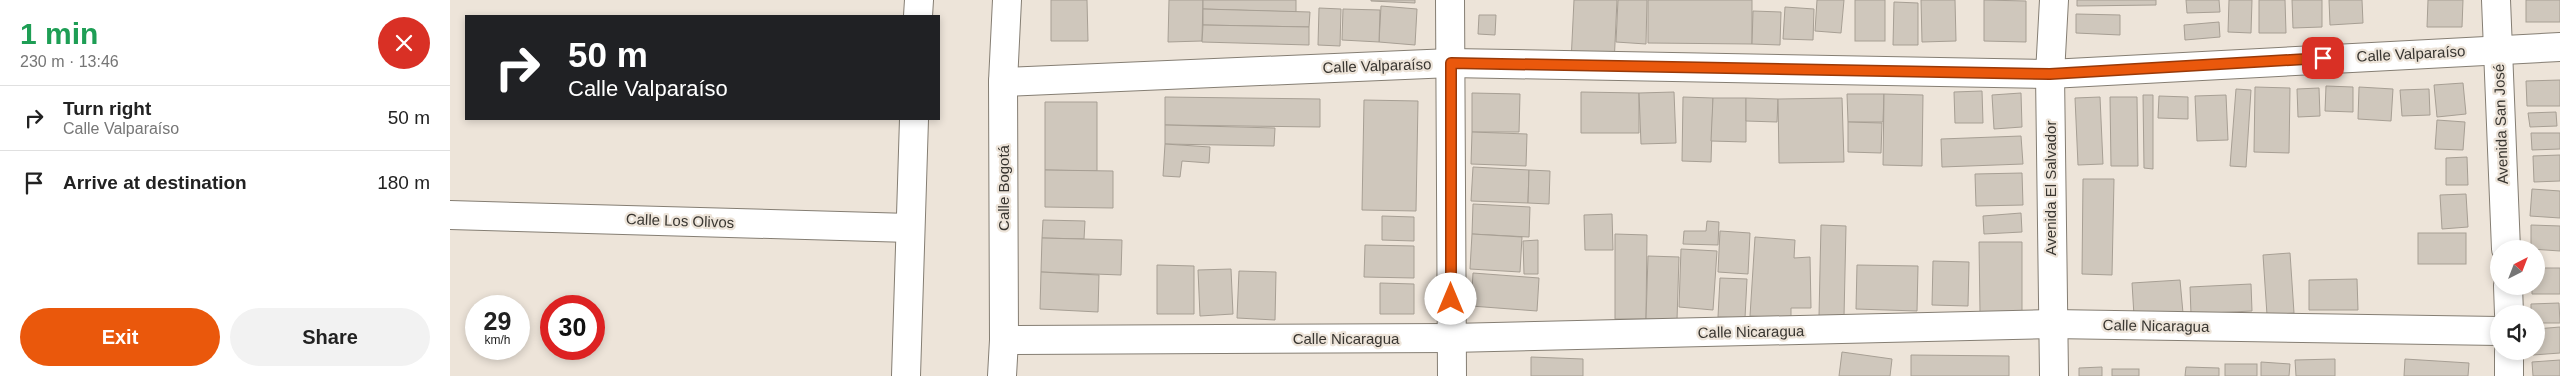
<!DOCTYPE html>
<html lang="en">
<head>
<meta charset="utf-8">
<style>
  :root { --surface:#fff; --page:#f2f2f2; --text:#222; --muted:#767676; --line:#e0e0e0; --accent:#ea580c }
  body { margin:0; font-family:Arial,sans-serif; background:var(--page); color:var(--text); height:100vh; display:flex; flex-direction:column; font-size:19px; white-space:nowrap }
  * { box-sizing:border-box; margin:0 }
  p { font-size:16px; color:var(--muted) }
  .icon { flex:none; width:28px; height:28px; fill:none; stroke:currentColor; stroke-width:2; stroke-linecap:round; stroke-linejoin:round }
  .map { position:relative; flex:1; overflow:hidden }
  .side { display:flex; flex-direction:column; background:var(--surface); width:450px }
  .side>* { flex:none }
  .top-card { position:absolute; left:15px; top:15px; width:475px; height:105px; border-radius:0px; box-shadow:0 2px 8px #0003; background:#202124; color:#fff; overflow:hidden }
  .needle { width:32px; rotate:42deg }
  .buttons { position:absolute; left:2040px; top:240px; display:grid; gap:10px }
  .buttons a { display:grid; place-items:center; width:55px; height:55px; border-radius:50%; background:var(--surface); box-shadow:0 2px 8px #0003; font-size:25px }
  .speed { position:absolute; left:15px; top:295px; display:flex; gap:10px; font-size:25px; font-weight:700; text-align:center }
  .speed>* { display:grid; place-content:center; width:65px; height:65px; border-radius:50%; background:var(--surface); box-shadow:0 2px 8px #0003; line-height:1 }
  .speed small { font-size:12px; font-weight:400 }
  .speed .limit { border:8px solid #d22; background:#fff; color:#111 }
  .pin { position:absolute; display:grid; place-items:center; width:42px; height:42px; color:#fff; margin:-21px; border-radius:10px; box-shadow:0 2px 8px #0006 }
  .me { position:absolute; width:55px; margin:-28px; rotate:0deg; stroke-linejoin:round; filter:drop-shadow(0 0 4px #0008) }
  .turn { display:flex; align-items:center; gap:18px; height:105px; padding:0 20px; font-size:22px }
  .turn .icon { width:65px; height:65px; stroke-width:2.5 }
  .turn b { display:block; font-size:35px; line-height:42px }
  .round { display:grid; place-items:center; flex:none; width:52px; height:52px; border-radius:26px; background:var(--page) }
  .summary { display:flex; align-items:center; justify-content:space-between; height:85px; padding:0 20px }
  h1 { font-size:30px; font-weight:700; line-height:38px; color:#1e9e55 }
  .action { display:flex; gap:10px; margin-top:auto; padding:10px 20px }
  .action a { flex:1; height:58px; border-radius:30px; background:var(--accent); color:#fff; font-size:20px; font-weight:700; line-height:58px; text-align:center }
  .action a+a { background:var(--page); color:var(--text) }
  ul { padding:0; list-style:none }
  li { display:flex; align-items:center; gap:15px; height:65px; padding:0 20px; border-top:1px solid var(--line) }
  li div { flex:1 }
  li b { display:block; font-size:19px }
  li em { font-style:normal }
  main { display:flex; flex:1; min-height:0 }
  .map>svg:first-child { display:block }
  .building { fill:#cfc7bc; stroke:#a79f94 }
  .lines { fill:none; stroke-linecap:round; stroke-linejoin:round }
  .minor-casing { stroke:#857e73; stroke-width:30 }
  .minor { stroke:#fff; stroke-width:28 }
  .route-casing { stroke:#983908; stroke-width:12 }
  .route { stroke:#ea580c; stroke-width:9 }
  .labels { text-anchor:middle; stroke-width:4.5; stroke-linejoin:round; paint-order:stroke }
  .street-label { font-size:15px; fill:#393631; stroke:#ede4d9 }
</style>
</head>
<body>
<main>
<section class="side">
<div class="summary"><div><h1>1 min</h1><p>230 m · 13:46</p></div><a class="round" style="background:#d93025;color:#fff"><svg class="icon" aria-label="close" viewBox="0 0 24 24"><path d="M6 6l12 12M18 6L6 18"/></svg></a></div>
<ul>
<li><svg class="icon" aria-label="right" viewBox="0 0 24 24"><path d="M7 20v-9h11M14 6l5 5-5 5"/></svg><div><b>Turn right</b><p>Calle Valparaíso</p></div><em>50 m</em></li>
<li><svg class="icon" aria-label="arrive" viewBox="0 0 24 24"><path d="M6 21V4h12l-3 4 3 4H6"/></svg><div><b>Arrive at destination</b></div><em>180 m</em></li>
</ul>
<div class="action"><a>Exit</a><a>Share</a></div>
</section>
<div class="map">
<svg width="2110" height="376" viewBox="0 0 2110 376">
  <rect width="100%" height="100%" fill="#ede4d9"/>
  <g class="building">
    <polygon points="601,0 637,0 638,41 601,41"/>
    <polygon points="719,0 753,0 752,41 718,42"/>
    <polygon points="753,0 846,0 846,12 753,9"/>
    <polygon points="921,0 965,0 965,3 921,1"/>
    <polygon points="1124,0 1167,0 1164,65 1121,62"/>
    <polygon points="1168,0 1197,0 1196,44 1166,42"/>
    <polygon points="1198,0 1302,0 1302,44 1198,43"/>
    <polygon points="1367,0 1394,0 1391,33 1365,31"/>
    <rect x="1405" y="0" width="30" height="41"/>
    <polygon points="1471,0 1505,0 1506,41 1472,42"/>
    <polygon points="1534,0 1576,1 1576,42 1534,41"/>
    <polygon points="1627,0 1706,0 1706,5 1627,6"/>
    <polygon points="1736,0 1769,0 1770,12 1737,13"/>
    <polygon points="1779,0 1802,0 1801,33 1778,32"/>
    <polygon points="1809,0 1835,0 1836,33 1809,33"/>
    <polygon points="1842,0 1872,0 1872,27 1843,28"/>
    <polygon points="1879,0 1912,0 1913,23 1880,25"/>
    <polygon points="1978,0 2013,0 2012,27 1977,27"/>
    <rect x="2076" y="0" width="34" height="22"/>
    <polygon points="1444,2 1468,3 1468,45 1443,45"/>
    <polygon points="931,6 967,9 965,45 929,42"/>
    <polygon points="1335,7 1364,9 1363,40 1333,39"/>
    <polygon points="869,8 891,9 890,46 868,45"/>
    <polygon points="753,9 860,12 859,27 753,25"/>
    <polygon points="893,9 930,10 929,42 892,40"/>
    <polygon points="1303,11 1331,12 1330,45 1302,44"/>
    <polygon points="1626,14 1670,15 1670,35 1626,33"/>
    <polygon points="1029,15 1046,15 1045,35 1028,34"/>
    <polygon points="1769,22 1770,37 1735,40 1734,25"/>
    <polygon points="753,25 859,27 859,45 752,42"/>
    <polygon points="2110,80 2110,106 2077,106 2076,81"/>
    <polygon points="2013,83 2016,114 1987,117 1984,85"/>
    <polygon points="1876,86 1903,87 1903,112 1875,111"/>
    <polygon points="1805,87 1840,88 1839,153 1804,152"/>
    <polygon points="1909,87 1943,89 1941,121 1908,119"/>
    <polygon points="1869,88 1870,116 1848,117 1847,89"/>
    <polygon points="1786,89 1801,90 1796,167 1780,166"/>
    <polygon points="1979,89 1980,115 1952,116 1950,90"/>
    <polygon points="1532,91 1533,123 1505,123 1504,92"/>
    <polygon points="1131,92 1189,93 1189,133 1131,133"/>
    <polygon points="1224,92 1226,143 1191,144 1189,93"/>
    <polygon points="1022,93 1070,94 1069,132 1022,132"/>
    <polygon points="1571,93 1572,127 1544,129 1542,95"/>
    <polygon points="1397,94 1434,94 1433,122 1398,122"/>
    <polygon points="1434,94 1473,95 1472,166 1433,165"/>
    <polygon points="1693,95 1703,95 1703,169 1694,168"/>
    <polygon points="1776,95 1778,140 1747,141 1745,96"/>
    <polygon points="1709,96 1738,97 1738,119 1708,118"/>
    <polygon points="715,97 870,99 870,127 715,125"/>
    <polygon points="1233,97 1263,98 1261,162 1232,161"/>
    <polygon points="1650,97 1653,164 1628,165 1625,98"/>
    <polygon points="1660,97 1687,97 1688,166 1661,166"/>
    <polygon points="1263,98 1296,98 1296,142 1261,141"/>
    <polygon points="1296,98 1328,99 1327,122 1296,121"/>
    <polygon points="1392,98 1394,162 1329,163 1328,99"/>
    <polygon points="914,100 968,101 966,211 912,210"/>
    <polygon points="595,102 647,102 647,171 595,170"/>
    <polygon points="2106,112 2107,126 2080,127 2078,113"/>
    <polygon points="1987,120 2015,122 2013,150 1985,149"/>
    <polygon points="1398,122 1432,123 1431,153 1398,152"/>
    <polygon points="715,125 825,128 824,146 715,144"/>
    <polygon points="1022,132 1077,134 1076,166 1021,164"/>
    <polygon points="2081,133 2110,133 2110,149 2082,150"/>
    <polygon points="1571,136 1573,164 1492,167 1491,139"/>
    <polygon points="715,144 760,147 759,163 732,161 730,177 713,176"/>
    <polygon points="2110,155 2110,181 2084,182 2083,156"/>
    <polygon points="2017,157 2018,185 1996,185 1996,158"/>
    <polygon points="1023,167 1079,170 1078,203 1021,201"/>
    <polygon points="595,170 663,171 663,208 595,207"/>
    <polygon points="1079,170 1100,171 1099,204 1078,203"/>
    <polygon points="1572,173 1573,205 1526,206 1525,174"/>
    <polygon points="1633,179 1664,179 1662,275 1632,274"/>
    <polygon points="2082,189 2110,191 2110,218 2080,216"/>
    <polygon points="2016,194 2018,227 1992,229 1990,195"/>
    <polygon points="1023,204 1080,207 1079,237 1022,234"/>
    <polygon points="1571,213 1572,232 1534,234 1533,216"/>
    <polygon points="1162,214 1163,250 1135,250 1134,215"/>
    <polygon points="932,216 964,217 964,241 932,240"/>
    <polygon points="593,220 635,221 634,239 592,238"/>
    <polygon points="1257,221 1269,222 1268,245 1233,244 1234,231 1256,231"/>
    <polygon points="1371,225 1396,226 1394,317 1369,316"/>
    <polygon points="2081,225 2110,226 2110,251 2081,249"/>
    <polygon points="1270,231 1300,233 1298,274 1268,272"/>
    <rect x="1968" y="233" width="48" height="31"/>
    <polygon points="1022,234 1072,237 1070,272 1020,269"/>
    <polygon points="1165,234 1197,235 1196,319 1165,319"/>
    <polygon points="1305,237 1345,240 1344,258 1360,257 1361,308 1341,308 1341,318 1300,316"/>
    <polygon points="592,238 672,240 671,275 591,272"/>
    <polygon points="1088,240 1088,274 1074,274 1073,241"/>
    <polygon points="1529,242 1572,242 1572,312 1530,312"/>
    <polygon points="915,245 964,246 964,278 914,277"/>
    <polygon points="1231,249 1267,251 1263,310 1229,307"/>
    <polygon points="1840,253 1844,313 1817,315 1813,255"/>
    <polygon points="1198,256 1229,257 1227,320 1196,319"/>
    <polygon points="1483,261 1519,262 1518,306 1482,305"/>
    <polygon points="707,265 744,266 744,314 707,314"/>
    <polygon points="1407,265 1468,266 1467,311 1406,309"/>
    <polygon points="2086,268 2110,268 2110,294 2082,294 2082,286 2086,286"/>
    <polygon points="781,269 783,314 750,316 748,270"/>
    <polygon points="789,271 826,272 825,320 787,318"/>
    <polygon points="591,272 649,275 648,312 590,309"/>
    <polygon points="1023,273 1089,278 1087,311 1021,306"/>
    <polygon points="1270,278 1297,279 1295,318 1268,317"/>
    <polygon points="1907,279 1908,310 1859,310 1859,280"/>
    <polygon points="1730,280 1733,313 1684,316 1682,283"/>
    <polygon points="930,283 964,284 964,314 930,314"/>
    <polygon points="1801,284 1802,311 1741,314 1740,287"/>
    <polygon points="2109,303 2110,323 2086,323 2086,314 2081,314 2081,304"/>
    <polygon points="2110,327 2110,353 2083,355 2082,351 2086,351 2086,329"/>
    <polygon points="1392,352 1442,359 1440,376 1389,376"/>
    <polygon points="1461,355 1559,356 1559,376 1461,376"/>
    <polygon points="1081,357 1133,359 1133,376 1081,376"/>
    <polygon points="1885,359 1885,376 1846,376 1845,360"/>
    <polygon points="1955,359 2019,363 2018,376 1954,376"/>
    <polygon points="2110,360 2110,376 2083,376 2082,362"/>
    <polygon points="1811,362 1840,364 1839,376 1811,376"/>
    <rect x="1775" y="364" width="32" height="12"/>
    <polygon points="1652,367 1652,376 1629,376 1629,368"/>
    <polygon points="1736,367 1769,368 1769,376 1735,376"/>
    <rect x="1662" y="369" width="27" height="7"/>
  </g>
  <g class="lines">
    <defs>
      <g id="minor">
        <polyline points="1000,0 1002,376"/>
        <polyline points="2046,0 2056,249"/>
        <polyline points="468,16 469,0"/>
        <polyline points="553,82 1001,63 1600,74 2110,47"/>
        <polyline points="0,215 460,228"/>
        <polyline points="2058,286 2059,314"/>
        <polyline points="554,340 1001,338 1602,324 2049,331"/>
        <polyline points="456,376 464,119"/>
        <polyline points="552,376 554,340 553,82 557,0"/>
        <polyline points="1604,376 1600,74 1604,0"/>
        <polyline points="2059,376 2059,351"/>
      </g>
    </defs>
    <use href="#minor" class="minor-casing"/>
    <use href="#minor" class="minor"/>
  </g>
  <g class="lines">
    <defs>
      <polyline id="route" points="1001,299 1001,63 1600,74 1873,58"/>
    </defs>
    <use href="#route" class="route-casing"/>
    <use href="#route" class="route"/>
  </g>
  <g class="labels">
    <g class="street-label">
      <text transform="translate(1961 54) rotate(-3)" y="5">Calle Valparaíso</text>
      <text transform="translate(927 66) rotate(-2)" y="5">Calle Valparaíso</text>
      <text transform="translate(2051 124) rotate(-92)" y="5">Avenida San José</text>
      <text transform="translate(554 188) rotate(-90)" y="5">Calle Bogotá</text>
      <text transform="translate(1601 188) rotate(-90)" y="5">Avenida El Salvador</text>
      <text transform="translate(230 221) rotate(2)" y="5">Calle Los Olivos</text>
      <text transform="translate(1706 326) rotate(1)" y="5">Calle Nicaragua</text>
      <text transform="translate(1301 332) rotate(-1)" y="5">Calle Nicaragua</text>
      <text x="896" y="344">Calle Nicaragua</text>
    </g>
  </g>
</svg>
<div class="buttons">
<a><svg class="needle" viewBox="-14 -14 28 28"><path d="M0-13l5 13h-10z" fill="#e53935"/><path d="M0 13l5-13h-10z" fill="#767676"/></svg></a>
<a><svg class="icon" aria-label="sound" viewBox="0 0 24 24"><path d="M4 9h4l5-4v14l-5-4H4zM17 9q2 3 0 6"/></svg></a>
</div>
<div class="speed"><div>29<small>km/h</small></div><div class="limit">30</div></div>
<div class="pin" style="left:1873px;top:58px;background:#d93025"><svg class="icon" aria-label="arrive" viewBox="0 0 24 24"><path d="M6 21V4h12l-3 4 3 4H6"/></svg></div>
<svg class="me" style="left:1001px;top:299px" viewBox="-20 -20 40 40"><circle r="19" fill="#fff"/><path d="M0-13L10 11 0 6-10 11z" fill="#ea580c"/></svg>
<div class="top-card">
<div class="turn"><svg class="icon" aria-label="right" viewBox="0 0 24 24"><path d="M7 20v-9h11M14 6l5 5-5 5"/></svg><div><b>50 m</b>Calle Valparaíso</div></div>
</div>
</div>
</main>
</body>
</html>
